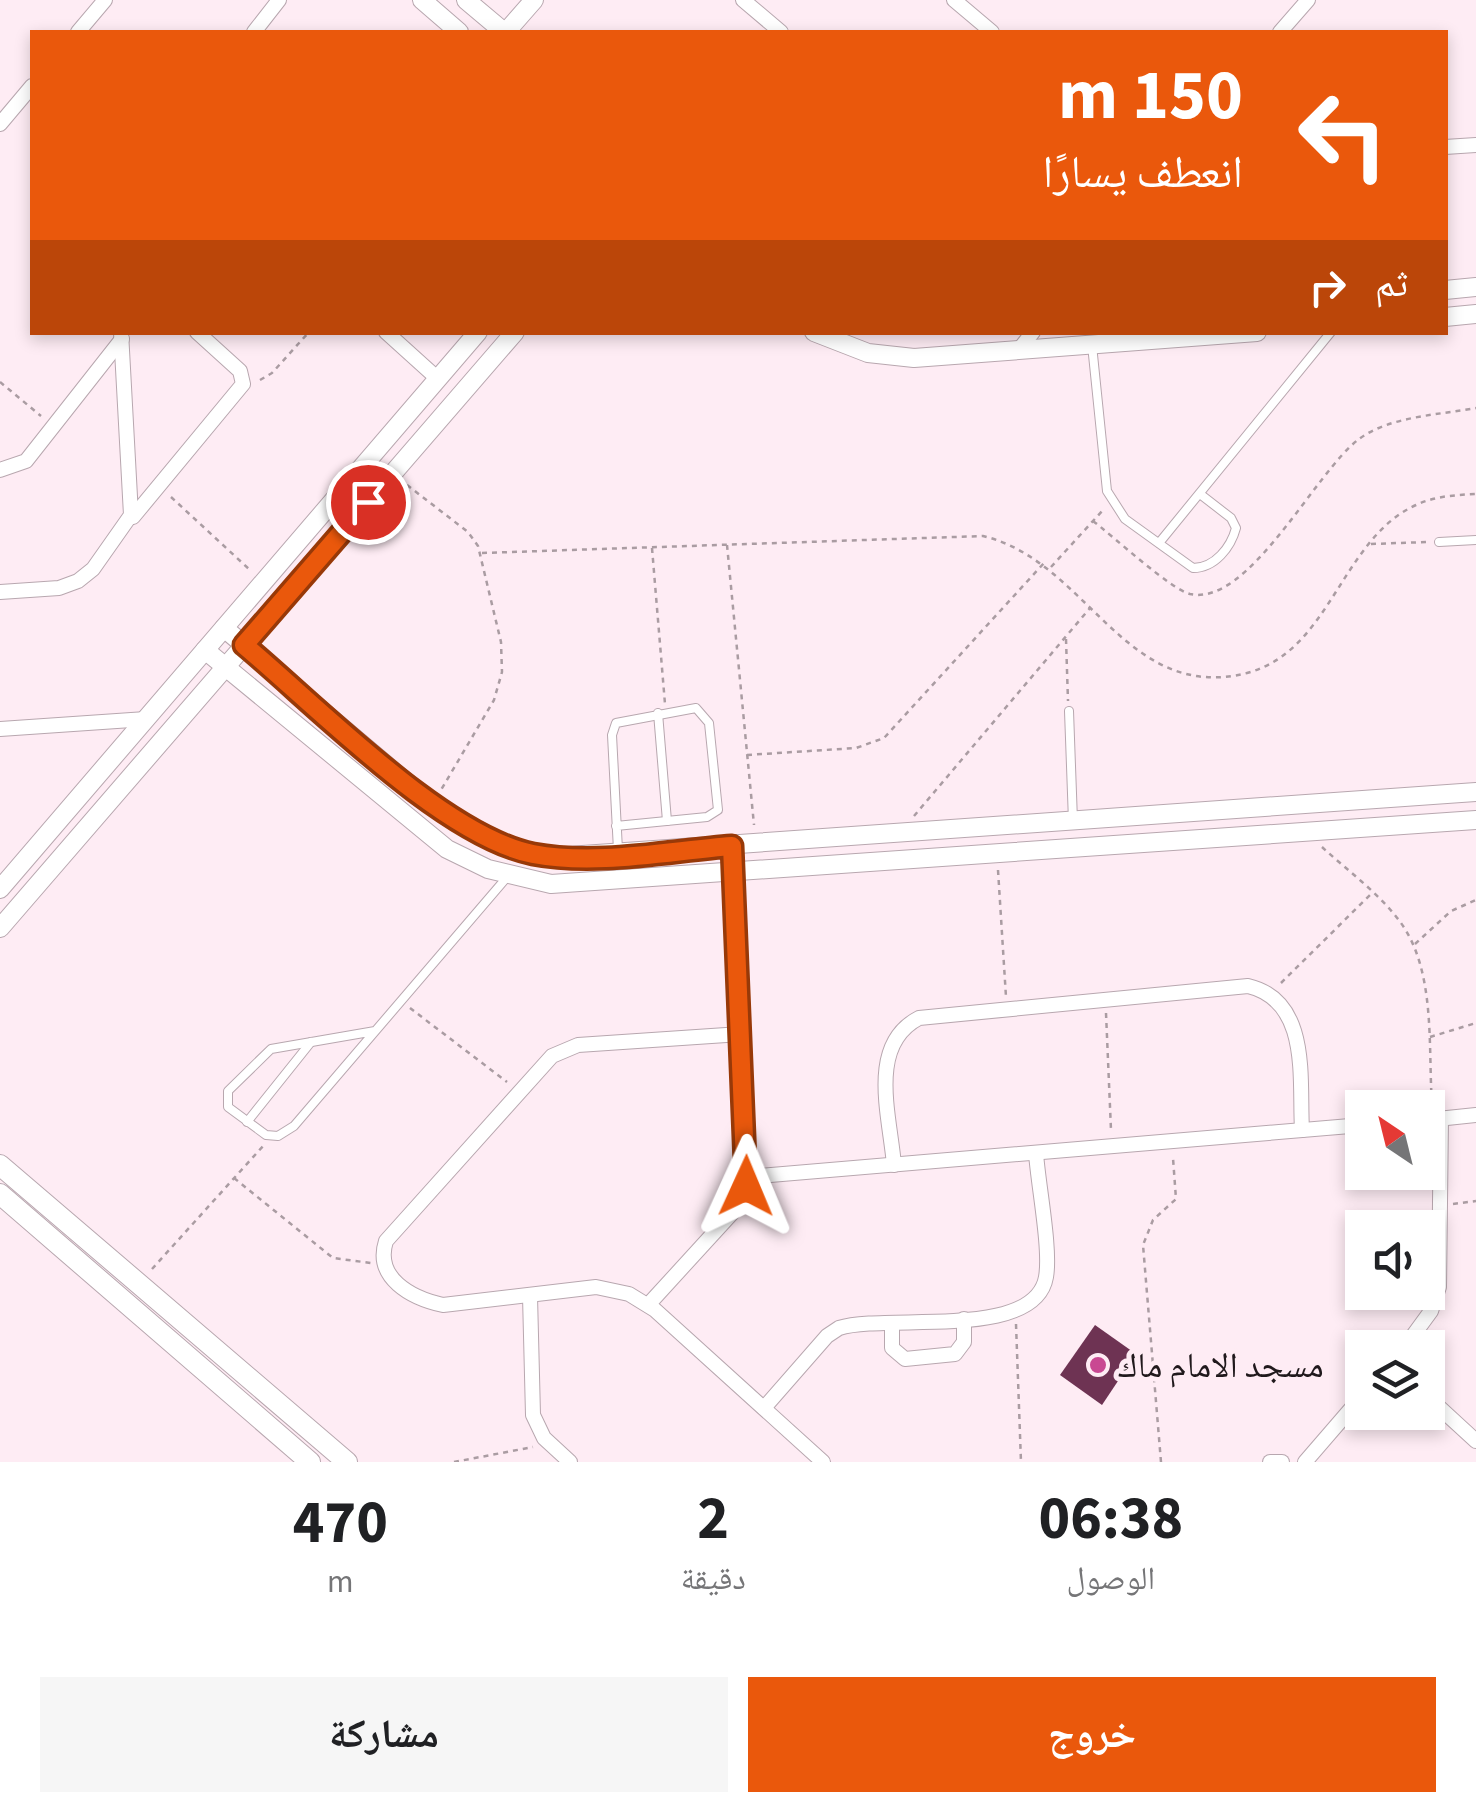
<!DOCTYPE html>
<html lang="ar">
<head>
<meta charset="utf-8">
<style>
  :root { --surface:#fff; --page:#f6f6f6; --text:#202124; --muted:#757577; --accent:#ea580c }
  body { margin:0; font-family:"Source Sans 3","Noto Naskh Arabic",sans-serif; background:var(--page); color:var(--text); direction:rtl; height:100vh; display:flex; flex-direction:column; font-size:38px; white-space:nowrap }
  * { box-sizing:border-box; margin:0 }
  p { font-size:32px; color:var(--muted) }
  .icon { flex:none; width:55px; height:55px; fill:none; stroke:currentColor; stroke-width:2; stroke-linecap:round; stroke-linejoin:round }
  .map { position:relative; height:1462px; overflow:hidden; direction:ltr }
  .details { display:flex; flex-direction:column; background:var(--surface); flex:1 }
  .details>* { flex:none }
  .banner { position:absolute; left:30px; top:30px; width:1418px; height:305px; border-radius:0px; box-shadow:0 5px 15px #0003; direction:rtl; background:#ea580c; color:#fff; overflow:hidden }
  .needle { width:65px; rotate:325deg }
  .buttons { position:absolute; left:1345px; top:1090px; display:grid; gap:20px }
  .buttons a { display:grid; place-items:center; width:100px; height:100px; border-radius:0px; background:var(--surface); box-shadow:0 5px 15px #0003; font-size:50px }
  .pin { position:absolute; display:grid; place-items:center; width:85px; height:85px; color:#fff; margin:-42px; border:5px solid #fff; border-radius:50%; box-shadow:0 2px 10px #0007 }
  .me { position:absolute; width:110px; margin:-55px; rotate:1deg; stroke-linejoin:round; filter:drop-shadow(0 0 8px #0008) }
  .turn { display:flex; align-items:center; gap:35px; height:210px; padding:0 40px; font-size:45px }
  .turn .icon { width:130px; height:130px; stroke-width:2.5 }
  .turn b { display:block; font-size:70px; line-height:85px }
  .then { display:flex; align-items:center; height:95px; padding:0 40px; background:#0003; gap:20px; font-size:38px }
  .eta { display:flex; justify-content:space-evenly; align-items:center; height:170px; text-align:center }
  .eta b { font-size:60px; font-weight:700; line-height:70px }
  .cta { display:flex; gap:20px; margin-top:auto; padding:20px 40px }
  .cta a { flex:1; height:115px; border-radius:0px; background:var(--accent); color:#fff; font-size:40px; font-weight:700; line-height:115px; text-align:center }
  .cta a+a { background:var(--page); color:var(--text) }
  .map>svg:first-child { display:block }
  .building { fill:#6e3353 }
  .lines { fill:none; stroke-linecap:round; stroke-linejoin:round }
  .service-casing { stroke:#b8a7af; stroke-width:10 }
  .minor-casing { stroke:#b8a7af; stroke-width:16 }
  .tertiary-casing { stroke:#b8a7af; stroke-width:20 }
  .secondary-casing { stroke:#b8a7af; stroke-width:22 }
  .path { stroke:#aa9ca2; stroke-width:2.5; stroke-dasharray:5 5; stroke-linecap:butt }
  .service { stroke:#fff; stroke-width:8 }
  .minor { stroke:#fff; stroke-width:14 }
  .tertiary { stroke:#fff; stroke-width:18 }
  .secondary { stroke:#fff; stroke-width:20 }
  .route-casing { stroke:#983908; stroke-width:25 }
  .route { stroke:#ea580c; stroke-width:18 }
  .poi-dot { fill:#c94892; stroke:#feecf4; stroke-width:4 }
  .labels { text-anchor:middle; stroke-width:10; stroke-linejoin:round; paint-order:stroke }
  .poi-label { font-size:35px; fill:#20191c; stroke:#feecf4; text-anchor:start }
</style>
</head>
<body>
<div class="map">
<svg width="1476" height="1462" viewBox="0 0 1476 1462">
  <rect width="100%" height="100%" fill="#feecf4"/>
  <polygon class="building" points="1095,1325 1136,1354 1102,1405 1060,1375"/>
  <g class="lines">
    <defs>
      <g id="service">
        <path d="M1092 345 1107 491 1125 519 1193 568C1215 568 1231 547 1236 528L1231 518 1200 494"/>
        <polyline points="1439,542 1476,540"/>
        <polyline points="1159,543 1331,332"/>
        <polyline points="1069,711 1073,821"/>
        <polyline points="658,713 667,821"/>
        <polyline points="616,826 707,817 718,810 709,723 696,708 616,723 612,735 618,850"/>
        <polyline points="375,1031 271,1049 228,1091 228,1107 266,1135 278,1136 294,1126 508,876"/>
        <polyline points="247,1122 311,1042"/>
      </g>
      <g id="minor">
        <polyline points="743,0 781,32"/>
        <polyline points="954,0 992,32"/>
        <polyline points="78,32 105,0"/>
        <polyline points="254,32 279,0"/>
        <polyline points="1280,32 1308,0"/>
        <polyline points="0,124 32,86"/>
        <polyline points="1445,147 1476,145"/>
        <polyline points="386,332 438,379"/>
        <polyline points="1018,351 1033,332"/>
        <polyline points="0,470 26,461 122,339"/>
        <polyline points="133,517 243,384 240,371 197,332"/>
        <polyline points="0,592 59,588 78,581 93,569 131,515 121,332"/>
        <polyline points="0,729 146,719"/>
        <path d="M741 1034 578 1045 552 1056 386 1241C374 1278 411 1298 443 1305L596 1287 629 1294 655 1310 823 1462"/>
        <polyline points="1428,1120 1476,1115"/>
        <path d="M894 1165C890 1116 867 1045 919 1018L1248 986C1311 1001 1299 1080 1302 1130"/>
        <polyline points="747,1177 1362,1125"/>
        <polyline points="530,1296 533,1415 544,1438 570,1462"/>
        <polyline points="648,1305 733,1212 747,1177 731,846"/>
        <polyline points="892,1323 892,1348 905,1359 955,1354 964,1342 964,1319"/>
        <polyline points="1404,1348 1431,1311 1439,1287 1441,1118"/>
        <polyline points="1428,1397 1476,1441"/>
        <path d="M764 1408 827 1336 839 1328C887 1313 1035 1341 1046 1277 1051 1249 1038 1184 1036 1153"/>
        <polyline points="1270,1462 1282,1462"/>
        <polyline points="1305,1462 1362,1396"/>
      </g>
      <g id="tertiary">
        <polyline points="422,0 459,32"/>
        <polyline points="466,0 504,32"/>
        <polyline points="506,32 534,0"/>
        <polyline points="1445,290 1476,287"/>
        <polyline points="1445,317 1476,314"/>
        <polyline points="814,332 868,353 914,358 1257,332"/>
        <polyline points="224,628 444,814 498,844 554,857 1476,792"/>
        <polyline points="205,650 447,849 488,869 551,884 1476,820"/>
        <polyline points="0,889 478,332"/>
        <polyline points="0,928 515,332"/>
      </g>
      <g id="secondary">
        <polyline points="0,1165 347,1462"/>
        <polyline points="0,1194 310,1462"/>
      </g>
    </defs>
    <use href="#service" class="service-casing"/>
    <use href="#minor" class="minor-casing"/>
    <use href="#tertiary" class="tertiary-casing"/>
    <use href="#secondary" class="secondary-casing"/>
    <g class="path">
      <polyline points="260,380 272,373 309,332"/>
      <polyline points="0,382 41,416"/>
      <polyline points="407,485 468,532 478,546 501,642 502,672 494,700 441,790"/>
      <polyline points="171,497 250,570"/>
      <path d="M1093 521C1113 536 1170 589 1190 594 1249 607 1315 472 1359 439 1390 416 1439 415 1476 408"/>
      <polyline points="1371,544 1428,542"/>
      <polyline points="727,545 754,825"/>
      <polyline points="652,548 665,704"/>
      <path d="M482 553 983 536C1088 561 1125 704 1247 673 1331 651 1341 539 1416 505 1435 496 1456 495 1476 494"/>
      <polyline points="1051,567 1103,510"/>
      <polyline points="1066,639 1068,701"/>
      <polyline points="747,755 856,748 884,738 1044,563"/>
      <polyline points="914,816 1090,608"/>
      <path d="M1322 847C1348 871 1380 894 1401 923 1436 972 1428 1047 1432 1105"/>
      <polyline points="998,870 1006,997"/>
      <polyline points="1415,944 1451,911 1476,900"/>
      <polyline points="1281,983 1371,894"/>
      <polyline points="410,1008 507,1082"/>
      <polyline points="1106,1013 1111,1130"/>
      <polyline points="1430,1037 1476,1023"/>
      <polyline points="234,1178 333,1258 371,1263"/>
      <polyline points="1453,1204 1476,1201"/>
      <polyline points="152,1269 264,1145"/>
      <polyline points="1016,1324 1021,1462"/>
      <polyline points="454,1462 533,1447"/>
      <polyline points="1161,1462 1143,1245 1153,1220 1176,1199 1173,1158"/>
    </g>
    <use href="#service" class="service"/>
    <use href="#minor" class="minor"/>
    <use href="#tertiary" class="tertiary"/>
    <use href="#secondary" class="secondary"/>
  </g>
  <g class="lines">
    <defs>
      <path id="route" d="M368 502 244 645C317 706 443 836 533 854 596 866 668 851 732 846L746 1186"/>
    </defs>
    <use href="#route" class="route-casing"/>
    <use href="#route" class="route"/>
  </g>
  <circle class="poi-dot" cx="1098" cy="1365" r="10"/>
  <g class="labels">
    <g class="poi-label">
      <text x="1118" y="1377">مسجد الامام ماك</text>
    </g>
  </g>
</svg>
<div class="buttons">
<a><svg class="needle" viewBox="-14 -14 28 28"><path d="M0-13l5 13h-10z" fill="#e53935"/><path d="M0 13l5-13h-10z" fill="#757577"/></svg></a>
<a><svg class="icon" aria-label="sound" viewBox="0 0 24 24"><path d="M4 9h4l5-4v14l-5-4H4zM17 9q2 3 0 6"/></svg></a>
<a><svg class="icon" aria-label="layers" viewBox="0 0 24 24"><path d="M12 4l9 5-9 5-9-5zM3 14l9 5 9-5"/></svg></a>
</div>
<div class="pin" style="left:368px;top:502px;background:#d93025"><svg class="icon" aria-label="arrive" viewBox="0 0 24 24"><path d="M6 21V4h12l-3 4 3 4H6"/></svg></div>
<svg class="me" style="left:746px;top:1186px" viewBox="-20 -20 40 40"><path d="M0-17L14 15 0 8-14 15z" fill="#ea580c" stroke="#fff" stroke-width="4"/></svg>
<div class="banner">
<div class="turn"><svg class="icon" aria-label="left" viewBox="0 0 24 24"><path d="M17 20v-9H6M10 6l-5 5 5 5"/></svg><div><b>150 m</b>انعطف يسارًا</div></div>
<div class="then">ثم<svg class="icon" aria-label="right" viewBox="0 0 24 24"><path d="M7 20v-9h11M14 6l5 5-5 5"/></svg></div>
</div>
</div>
<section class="details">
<div class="eta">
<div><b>06:38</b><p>الوصول</p></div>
<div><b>2</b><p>دقيقة</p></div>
<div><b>470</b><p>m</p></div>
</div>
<div class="cta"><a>خروج</a><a>مشاركة</a></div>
</section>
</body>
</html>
